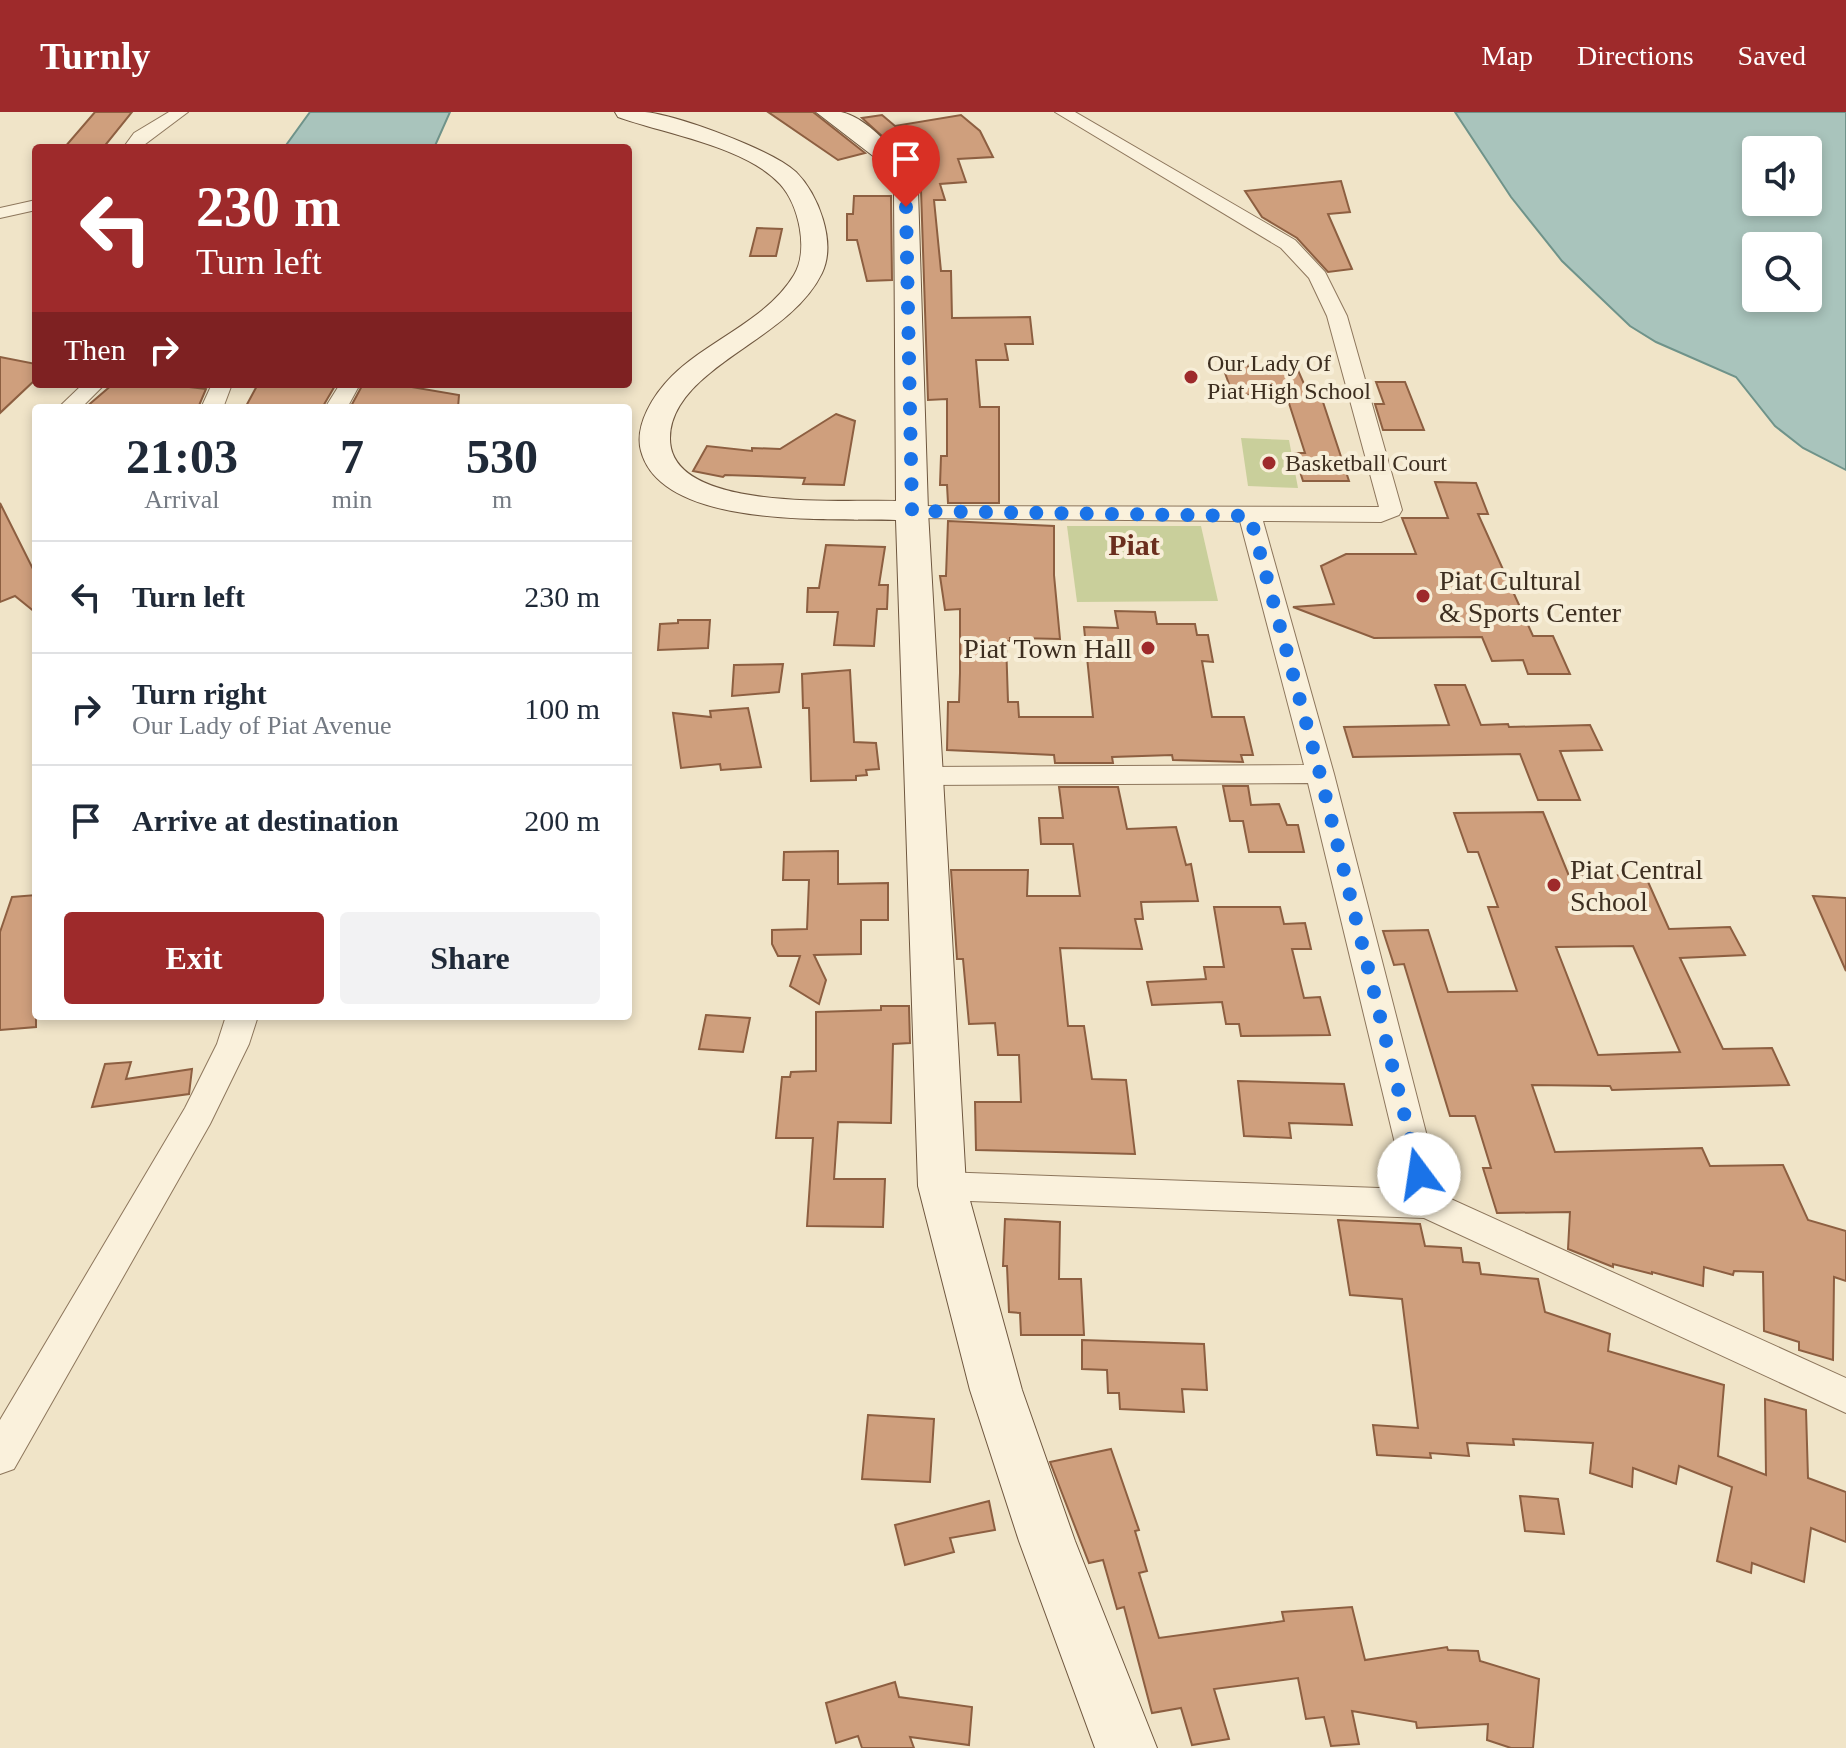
<!DOCTYPE html>
<html lang="en">
<head>
<meta charset="utf-8">
<style>
  :root { --surface:#fff; --page:#f2f2f3; --text:#1f2937; --muted:#747a83; --line:#e0e1e3; --accent:#9e2a2b }
  body { margin:0; font-family:Georgia,serif; background:var(--page); color:var(--text); height:100vh; display:flex; flex-direction:column; font-size:30px; white-space:nowrap }
  * { box-sizing:border-box; margin:0 }
  p { font-size:26px; color:var(--muted) }
  .icon { flex:none; width:44px; height:44px; fill:none; stroke:currentColor; stroke-width:2; stroke-linecap:round; stroke-linejoin:round }
  .map { position:relative; flex:1; overflow:hidden }
  .drawer { position:absolute; left:32px; top:292px; width:600px; height:616px; display:flex; flex-direction:column; background:var(--surface); border-radius:8px; box-shadow:0 4px 12px #0003 }
  .drawer>* { flex:none }
  .banner { position:absolute; left:32px; top:32px; width:600px; height:244px; border-radius:8px; box-shadow:0 4px 12px #0003; background:#9e2a2b; color:#fff; overflow:hidden }
  .fabs { position:absolute; left:1742px; top:24px; display:grid; gap:16px }
  .fabs a { display:grid; place-items:center; width:80px; height:80px; border-radius:8px; background:var(--surface); box-shadow:0 4px 12px #0003; font-size:40px }
  .pin { position:absolute; display:grid; place-items:center; width:68px; height:68px; color:#fff; margin:-82px -34px; border-radius:50% 50% 50% 0; rotate:-45deg; box-shadow:0 0 8px #0007 }
  .pin .icon { rotate:45deg }
  .me { position:absolute; width:88px; margin:-44px; rotate:346deg; stroke-linejoin:round; filter:drop-shadow(0 0 6px #0008) }
  .turn { display:flex; align-items:center; gap:28px; height:168px; padding:0 32px; font-size:36px }
  .turn .icon { width:104px; height:104px; stroke-width:2.5 }
  .turn b { display:block; font-size:56px; line-height:68px }
  .then { display:flex; align-items:center; height:76px; padding:0 32px; background:#0003; gap:16px; font-size:30px }
  .eta { display:flex; justify-content:space-evenly; align-items:center; height:136px; text-align:center }
  .eta b { font-size:48px; font-weight:700; line-height:56px }
  .cta { display:flex; gap:16px; margin-top:auto; padding:16px 32px }
  .cta a { flex:1; height:92px; border-radius:8px; background:var(--accent); color:#fff; font-size:32px; font-weight:700; line-height:92px; text-align:center }
  .cta a+a { background:var(--page); color:var(--text) }
  ul { padding:0; list-style:none }
  li { display:flex; align-items:center; gap:24px; height:112px; padding:0 32px; border-top:2px solid var(--line) }
  li div { flex:1 }
  li b { display:block; font-size:30px }
  li em { font-style:normal }
  header { display:flex; align-items:center; gap:48px; box-sizing:border-box; height:112px; padding:0 40px; background:var(--accent); color:#fff }
  header strong { font-size:38px }
  nav { display:flex; gap:44px; margin-inline-start:auto; font-size:28px }
  .map>svg:first-child { display:block }
  .green { fill:#c9cf9b }
  .water { fill:#a9c4bc; stroke:#6f938a; stroke-width:2; fill-rule:evenodd }
  .building { fill:#cf9f7d; stroke:#8d5f41; stroke-width:2; fill-rule:evenodd }
  .lines { fill:none; stroke-linecap:round; stroke-linejoin:round }
  .street-casing { stroke:#8d765c; stroke-width:2 }
  .secondary-casing { stroke:#6f573f; stroke-width:2 }
  .street { fill:#faf1dc; fill-rule:evenodd }
  .secondary { fill:#faf1dc; fill-rule:evenodd }
  .route { stroke:#1a73e8; stroke-width:14; stroke-dasharray:0 25.2 }
  .poi-dot { fill:#9e2a2b; stroke:#f7eed8; stroke-width:3 }
  .labels { text-anchor:middle; stroke-width:8; stroke-linejoin:round; paint-order:stroke }
  .far-poi-label { font-size:24px; fill:#3d2e20; stroke:#f7eed8; text-anchor:start }
  .poi-label { font-size:28px; fill:#3d2e20; stroke:#f7eed8; text-anchor:start }
  .far-district-label { font-size:30px; font-weight:bold; fill:#6b2e1e; stroke:#f7eed8 }
</style>
</head>
<body>
<header>
<strong>Turnly</strong>
<nav><a>Map</a><a>Directions</a><a>Saved</a></nav>
</header>
<div class="map">
<svg width="1846" height="1636" viewBox="0 0 1846 1636">
  <rect width="100%" height="100%" fill="#f0e4c8"/>
  <g class="green">
    <polygon points="1241,326 1289,328 1298,376 1248,374"/>
    <polygon points="1067,414 1201,414 1218,489 1077,490"/>
  </g>
  <g class="water">
    <polygon points="310,0 450,0 434,36 284,36"/>
    <path d="M1455 0H1846V358L1803 336 1775 314 1736 265 1656 230 1630 214 1562 149 1511 85ZM1756 38H1808V90H1756ZM1756 134H1808V186H1756Z"/>
  </g>
  <g class="building">
    <polygon points="95,0 132,0 103,36 64,36"/>
    <polygon points="768,0 813,0 865,41 838,48"/>
    <polygon points="882,3 895,14 961,3 980,19 993,45 958,47 966,70 940,72 945,88 934,88 941,159 951,159 952,206 1030,205 1033,232 1005,232 1008,248 976,248 980,295 999,295 999,391 948,391 947,373 940,373 941,344 947,344 947,287 928,288 921,78 899,32 893,34 862,6"/>
    <polygon points="1341,69 1350,100 1328,102 1352,157 1328,160 1297,126 1262,105 1245,79"/>
    <polygon points="854,84 891,84 892,168 867,169 857,128 847,128 847,102 853,102"/>
    <polygon points="757,116 782,117 776,144 750,144"/>
    <polygon points="0,245 36,252 36,267 0,301"/>
    <polygon points="1246,249 1249,257 1297,256 1308,281 1320,281 1349,369 1303,369 1294,341 1305,341 1286,282 1233,283 1221,250"/>
    <polygon points="1376,270 1405,270 1424,318 1383,318 1375,292 1384,292"/>
    <polygon points="113,272 164,272 206,277 198,296 85,296"/>
    <polygon points="258,272 336,272 322,296 245,296"/>
    <polygon points="363,272 394,272 459,283 458,296 350,296"/>
    <polygon points="836,302 855,309 844,373 803,372 805,366 782,365 725,363 723,365 693,359 707,334 752,339 752,336 780,337"/>
    <polygon points="1435,370 1476,371 1488,402 1478,402 1533,524 1553,524 1570,562 1528,562 1523,548 1492,549 1482,525 1374,526 1293,495 1334,492 1321,454 1346,442 1416,442 1402,406 1448,406"/>
    <polygon points="0,391 36,463 36,501 15,484 0,490"/>
    <polygon points="948,409 1054,414 1054,463 1060,527 1010,526 1010,529 1006,529 1008,590 1018,590 1019,605 1093,605 1084,515 1118,516 1115,499 1155,500 1157,512 1195,512 1197,523 1208,523 1213,550 1202,549 1212,605 1244,605 1253,643 1241,643 1243,650 1173,648 1172,643 1112,645 1113,651 1055,651 1054,643 947,638 948,590 959,590 960,561 960,497 945,498 940,464 946,464"/>
    <polygon points="826,433 885,435 879,473 888,473 887,497 877,497 874,534 834,533 838,500 807,500 808,476 819,476"/>
    <polygon points="678,508 710,508 708,536 658,538 660,512 678,511"/>
    <polygon points="783,552 779,580 732,584 734,553"/>
    <polygon points="850,558 854,630 876,631 879,657 866,658 867,663 856,664 856,668 811,669 809,596 803,596 802,562"/>
    <polygon points="1435,573 1465,573 1481,613 1508,612 1509,615 1590,613 1602,638 1560,639 1580,688 1538,688 1520,642 1353,645 1344,615 1449,613"/>
    <polygon points="748,596 761,655 721,658 720,652 681,656 673,601 711,605 710,599"/>
    <polygon points="1223,674 1248,674 1251,693 1279,692 1287,713 1298,713 1304,740 1249,740 1243,709 1230,709"/>
    <polygon points="1059,675 1118,675 1127,717 1176,715 1186,753 1191,752 1198,789 1141,790 1143,807 1135,807 1142,837 1060,836 1068,914 1084,914 1092,967 1126,968 1135,1042 976,1038 975,990 1021,990 1019,943 998,943 995,911 969,912 963,847 957,847 951,758 1028,758 1027,784 1080,784 1073,732 1041,732 1039,706 1063,706"/>
    <path d="M1543 700 1569 764 1645 763 1669 817 1730 815 1745 843 1680 846 1723 937 1772 936 1789 973 1612 978 1610 974 1532 973 1555 1040 1702 1036 1710 1054 1783 1053 1808 1108 1846 1119V1169L1834 1165 1833 1248 1799 1238V1230L1764 1219 1763 1160 1734 1159 1733 1163 1704 1155 1703 1174 1652 1160V1162L1613 1152V1155L1568 1137 1570 1100 1497 1101 1483 1056H1491L1475 1004H1450L1404 852 1394 853 1383 819 1428 818 1448 880 1517 879 1488 795H1498L1478 740H1468L1454 701ZM1633 834 1680 940 1598 943 1556 835Z"/>
    <polygon points="838,739 838,772 888,771 888,808 861,808 861,842 814,843 826,868 819,892 790,874 800,844 778,844 772,832 772,818 807,817 809,768 783,768 784,740"/>
    <polygon points="36,783 36,915 0,918 0,820 12,785"/>
    <polygon points="1813,784 1846,786 1846,859"/>
    <polygon points="1214,795 1280,795 1284,812 1305,811 1311,837 1292,837 1304,886 1320,885 1330,923 1241,924 1239,912 1226,912 1222,890 1152,893 1147,870 1206,867 1204,855 1224,855"/>
    <polygon points="881,894 909,894 910,931 893,932 891,1011 838,1010 834,1067 885,1067 883,1115 807,1114 813,1026 776,1026 782,965 790,965 791,960 816,959 816,900 881,898"/>
    <polygon points="706,903 750,906 743,940 699,937"/>
    <polygon points="131,950 126,967 192,957 189,982 92,995 105,952"/>
    <polygon points="1238,969 1344,972 1352,1013 1289,1011 1291,1026 1244,1024"/>
    <polygon points="1005,1107 1060,1110 1059,1167 1081,1167 1084,1223 1021,1223 1020,1201 1009,1200 1007,1154 1003,1154"/>
    <polygon points="1338,1108 1420,1112 1425,1134 1461,1136 1463,1150 1479,1151 1481,1162 1538,1167 1545,1200 1610,1222 1608,1239 1724,1273 1718,1344 1766,1363 1765,1287 1806,1298 1808,1366 1846,1380 1846,1430 1811,1416 1804,1470 1752,1451 1751,1461 1717,1449 1732,1375 1679,1354 1676,1372 1633,1356 1632,1375 1590,1361 1593,1331 1513,1327 1514,1333 1467,1331 1469,1344 1430,1341 1431,1346 1377,1343 1373,1313 1418,1316 1402,1187 1350,1183"/>
    <polygon points="1082,1228 1204,1232 1207,1278 1182,1277 1184,1300 1120,1297 1119,1281 1108,1281 1107,1258 1082,1257"/>
    <polygon points="868,1303 934,1307 930,1370 862,1367"/>
    <polygon points="1111,1337 1139,1418 1135,1419 1147,1459 1139,1461 1159,1526 1284,1509 1282,1500 1352,1495 1365,1548 1447,1535 1448,1538 1478,1539 1480,1549 1539,1567 1533,1636 1511,1636 1487,1628 1488,1612 1417,1616 1416,1610 1352,1599 1359,1632 1331,1634 1324,1605 1306,1607 1298,1566 1214,1577 1229,1627 1192,1633 1181,1596 1152,1601 1124,1495 1117,1497 1103,1448 1089,1451 1050,1350"/>
    <polygon points="1520,1384 1558,1387 1564,1422 1525,1419"/>
    <polygon points="989,1389 995,1418 950,1426 954,1440 905,1453 895,1413"/>
    <polygon points="895,1570 899,1585 972,1595 969,1633 910,1625 914,1636 862,1636 858,1624 836,1631 826,1591"/>
  </g>
  <g class="lines">
    <defs>
      <g id="street">
        <polygon points="169,0 188,0 140,36 123,36 134,21"/>
        <polygon points="1055,0 1075,0 1295,128 1325,160 1347,204 1402,398 1399,403 1381,410 1263,409 1334,662 1442,1083 1846,1266 1846,1301 1424,1106 942,1088 930,1084 925,1074 930,1064 942,1060 1406,1077 1308,671 926,673 916,670 912,664 916,658 926,655 1304,653 1240,409 912,406 904,404 901,399 904,394 1379,395 1327,204 1309,166 1281,136"/>
        <polygon points="36,88 36,98 0,106 0,96"/>
        <polygon points="83,272 105,272 81,296 58,296"/>
        <polygon points="212,272 232,272 223,296 201,296"/>
        <polygon points="340,272 360,272 347,296 325,296"/>
        <polygon points="226,904 258,904 249,932 210,1012 14,1357 0,1362 0,1308 185,996 217,932"/>
      </g>
      <path id="secondary" d="M615 0C625 0 635 0 645 0 677 3 773 38 796 60 818 82 837 130 822 161 800 206 747 230 710 261 690 277 670 299 670 326 669 401 845 387 896 389L894 78 877 47 816 0C823 0 833 0 841 0 870 6 909 51 918 78L928 399 966 1074 1022 1278 1075 1429 1157 1636H1095L1019 1429 970 1278 918 1074 896 408C832 406 662 418 641 339 634 313 654 282 672 264 708 228 767 208 794 163 809 138 799 93 780 72 745 34 665 22 618 5Z"/>
    </defs>
    <use href="#street" class="street-casing"/>
    <use href="#secondary" class="secondary-casing"/>
    <use href="#street" class="street"/>
    <use href="#secondary" class="secondary"/>
  </g>
  <g class="lines">
    <polyline class="route" points="906,95 912,399 1250,404 1320,662 1419,1062"/>
  </g>
  <g class="poi-dot">
    <circle cx="1191" cy="265" r="8"/>
    <circle cx="1269" cy="351" r="8"/>
    <circle cx="1423" cy="484" r="8"/>
    <circle cx="1148" cy="536" r="8"/>
    <circle cx="1554" cy="773" r="8"/>
  </g>
  <g class="labels">
    <g class="far-poi-label">
      <text x="1207" y="259">Our Lady Of<tspan x="1207" dy="28">Piat High School</tspan></text>
      <text x="1285" y="359">Basketball Court</text>
    </g>
    <g class="poi-label">
      <text x="1439" y="478">Piat Cultural<tspan x="1439" dy="32">&amp; Sports Center</tspan></text>
      <text x="1132" y="546" text-anchor="end">Piat Town Hall</text>
      <text x="1570" y="767">Piat Central<tspan x="1570" dy="32">School</tspan></text>
    </g>
    <g class="far-district-label">
      <text x="1134" y="443">Piat</text>
    </g>
  </g>
</svg>
<div class="fabs">
<a><svg class="icon" aria-label="sound" viewBox="0 0 24 24"><path d="M4 9h4l5-4v14l-5-4H4zM17 9q2 3 0 6"/></svg></a>
<a><svg class="icon" aria-label="search" viewBox="0 0 24 24"><circle cx="10" cy="10" r="6"/><path d="M15 15l6 6"/></svg></a>
</div>
<div class="pin" style="left:906px;top:95px;background:#d93025"><svg class="icon" aria-label="arrive" viewBox="0 0 24 24"><path d="M6 21V4h12l-3 4 3 4H6"/></svg></div>
<svg class="me" style="left:1419px;top:1062px" viewBox="-20 -20 40 40"><circle r="19" fill="#fff"/><path d="M0-13L10 11 0 6-10 11z" fill="#1a73e8"/></svg>
<div class="banner">
<div class="turn"><svg class="icon" aria-label="left" viewBox="0 0 24 24"><path d="M17 20v-9H6M10 6l-5 5 5 5"/></svg><div><b>230 m</b>Turn left</div></div>
<div class="then">Then<svg class="icon" aria-label="right" viewBox="0 0 24 24"><path d="M7 20v-9h11M14 6l5 5-5 5"/></svg></div>
</div>
<section class="drawer">
<div class="eta">
<div><b>21:03</b><p>Arrival</p></div>
<div><b>7</b><p>min</p></div>
<div><b>530</b><p>m</p></div>
</div>
<ul>
<li><svg class="icon" aria-label="left" viewBox="0 0 24 24"><path d="M17 20v-9H6M10 6l-5 5 5 5"/></svg><div><b>Turn left</b></div><em>230 m</em></li>
<li><svg class="icon" aria-label="right" viewBox="0 0 24 24"><path d="M7 20v-9h11M14 6l5 5-5 5"/></svg><div><b>Turn right</b><p>Our Lady of Piat Avenue</p></div><em>100 m</em></li>
<li><svg class="icon" aria-label="arrive" viewBox="0 0 24 24"><path d="M6 21V4h12l-3 4 3 4H6"/></svg><div><b>Arrive at destination</b></div><em>200 m</em></li>
</ul>
<div class="cta"><a>Exit</a><a>Share</a></div>
</section>
</div>
</body>
</html>
